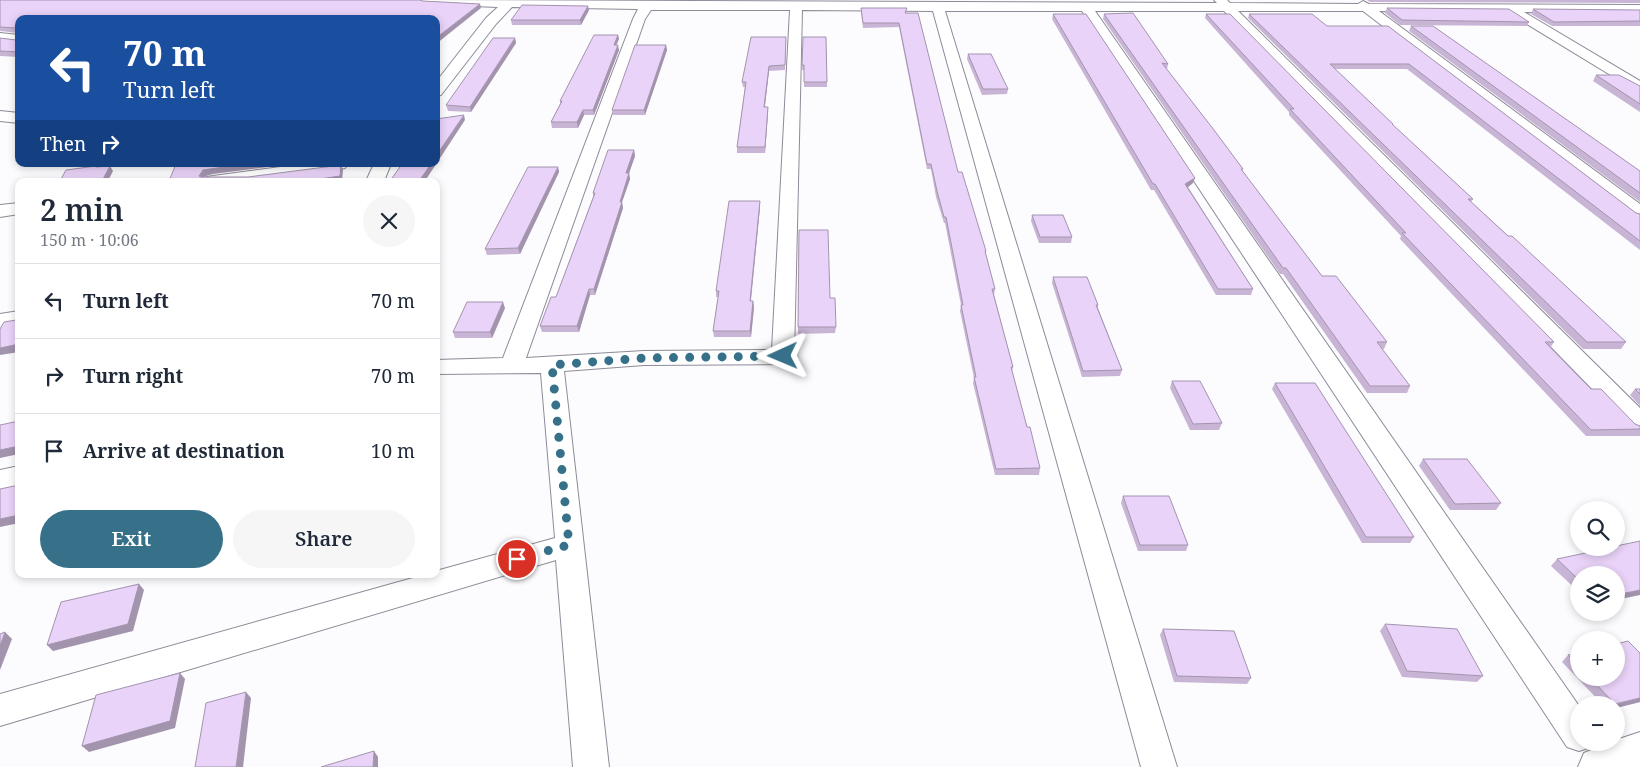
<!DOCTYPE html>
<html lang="en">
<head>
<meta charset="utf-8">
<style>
  :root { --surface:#fff; --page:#f6f6f7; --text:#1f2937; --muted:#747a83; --line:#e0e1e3; --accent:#367189 }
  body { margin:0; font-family:"Noto Serif",serif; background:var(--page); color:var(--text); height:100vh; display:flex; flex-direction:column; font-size:19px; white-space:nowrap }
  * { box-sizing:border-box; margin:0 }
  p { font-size:16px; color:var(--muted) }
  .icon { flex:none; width:28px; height:28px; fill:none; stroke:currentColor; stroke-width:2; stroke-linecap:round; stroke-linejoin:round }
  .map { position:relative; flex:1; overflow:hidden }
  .panel { position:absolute; left:15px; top:178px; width:425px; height:400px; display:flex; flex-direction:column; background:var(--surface); border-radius:10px; box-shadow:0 2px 8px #0003 }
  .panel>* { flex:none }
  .hud { position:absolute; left:15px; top:15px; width:425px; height:152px; border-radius:10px; box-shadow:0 2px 8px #0003; background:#1a4fa0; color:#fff; overflow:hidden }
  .fabs { position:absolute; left:1570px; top:501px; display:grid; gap:10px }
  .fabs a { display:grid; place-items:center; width:55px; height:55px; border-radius:50%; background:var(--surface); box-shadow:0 2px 8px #0003; font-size:25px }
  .pin { position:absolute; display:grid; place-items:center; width:42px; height:42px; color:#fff; margin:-21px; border:2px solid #fff; border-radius:50%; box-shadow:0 1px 5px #0007 }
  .me { position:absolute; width:55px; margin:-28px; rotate:269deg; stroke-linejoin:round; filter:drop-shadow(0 0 4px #0008) }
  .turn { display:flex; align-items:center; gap:18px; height:105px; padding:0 25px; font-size:22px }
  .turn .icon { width:65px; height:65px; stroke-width:2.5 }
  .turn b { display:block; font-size:35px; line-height:42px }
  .then { display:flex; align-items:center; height:48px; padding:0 25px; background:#0003; gap:10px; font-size:19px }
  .round { display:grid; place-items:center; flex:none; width:52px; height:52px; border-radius:26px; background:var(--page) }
  .summary { display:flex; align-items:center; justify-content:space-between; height:85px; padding:0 25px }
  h1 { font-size:30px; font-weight:600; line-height:38px }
  .button { display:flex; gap:10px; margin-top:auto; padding:10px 25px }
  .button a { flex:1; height:58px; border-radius:30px; background:var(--accent); color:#fff; font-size:20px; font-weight:600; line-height:58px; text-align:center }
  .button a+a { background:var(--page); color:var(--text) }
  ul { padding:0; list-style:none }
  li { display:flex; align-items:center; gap:15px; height:75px; padding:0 25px; border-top:1px solid var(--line) }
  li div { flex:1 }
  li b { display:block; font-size:19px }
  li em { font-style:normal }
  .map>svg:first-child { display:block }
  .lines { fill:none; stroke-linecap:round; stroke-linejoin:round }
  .minor-casing { stroke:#8d8b97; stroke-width:2 }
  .tertiary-casing { stroke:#8d8b97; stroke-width:2 }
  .minor { fill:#fff; fill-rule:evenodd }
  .tertiary { fill:#fff; fill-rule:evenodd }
  .wall { fill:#c8b5d5 }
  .shaded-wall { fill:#a394ae }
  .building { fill:#e9d3f8; stroke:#a394ae }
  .route { stroke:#367189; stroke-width:9; stroke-dasharray:0 16.2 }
</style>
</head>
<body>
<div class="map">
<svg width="1640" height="767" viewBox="0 0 1640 767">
  <rect width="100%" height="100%" fill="#fcfbfe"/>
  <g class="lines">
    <defs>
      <g id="minor">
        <path d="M418 0 1217 3 1214 0H1227L1230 3 1358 4 1363 1 1369 4 1640 5V13L1524 12 1640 81V91L1635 90 1507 12 1379 11 1640 204V219L1633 217 1363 11H1238L1640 408V432L1631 429 1224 11H1095L1579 706V742H1593L1591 747 1579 751 1567 747 1082 11H945L1177 767H1141L933 11 802 10 794 357 791 362 783 364 644 365 564 371 609 767H573L556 560 0 726V694L427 574H436V571L555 538 541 373 436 374V360L503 358 633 19 638 9 512 7 496 24 441 95 436 96V82L486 18 498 7 424 4ZM651 10H790L772 350 644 351 526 358 645 19Z"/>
        <polygon points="0,33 19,35 19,43 0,41"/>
        <polygon points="0,111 19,113 19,123 0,121"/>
        <polygon points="303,164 348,164 345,168 339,169 250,181 204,181 207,177 213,176"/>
        <polygon points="374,164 391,164 384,181 366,181"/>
        <polygon points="19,203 19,214 0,217 0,205"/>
        <polygon points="19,311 19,325 0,328 0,314"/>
        <polygon points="19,466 19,486 0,490 0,470"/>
      </g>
      <polygon id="tertiary" points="1640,732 1640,767 1578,767 1584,753 1610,742 1616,742 1616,740"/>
    </defs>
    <use href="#minor" class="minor-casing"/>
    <use href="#tertiary" class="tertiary-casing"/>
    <use href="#minor" class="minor"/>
    <use href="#tertiary" class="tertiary"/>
  </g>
  <g class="wall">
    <polygon points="0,0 423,1 480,4 481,8 19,19 19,57 0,56 0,38 16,40 18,38 18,33 0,31"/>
    <polygon points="1367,0 1640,0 1640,3 1370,2"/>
    <polygon points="861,8 906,13 958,172 986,251 986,255 995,289 994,295 1013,367 1012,372 1027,427 1040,468 1039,475 995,475 973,383 974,378 960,311 961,305 945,223 944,223 936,197 931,169 927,169 899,27 863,28 861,12"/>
    <polygon points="1387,8 1529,22 1527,26 1400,25 1385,13"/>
    <polygon points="1533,9 1640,10 1640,26 1552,26 1531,14"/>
    <polygon points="589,10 581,25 512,25 511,20"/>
    <polygon points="1053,14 1195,178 1193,183 1188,187 1253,289 1251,295 1216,295 1154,190 1151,190 1052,19"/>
    <polygon points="1104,14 1168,64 1167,69 1166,69 1243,169 1242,171 1322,276 1387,342 1384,349 1382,349 1410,386 1407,393 1367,393 1283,274 1280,274 1103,19"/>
    <polygon points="1206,14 1554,342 1550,348 1591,389 1635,424 1640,426 1640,436 1586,436 1400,239 1401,236 1289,115 1289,112 1205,18"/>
    <polygon points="1249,14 1327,26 1388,26 1636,213 1640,214 1640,250 1407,69 1335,69 1393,124 1393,125 1473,199 1471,202 1626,342 1621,349 1583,349 1248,18"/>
    <polygon points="1411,26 1640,171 1640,202 1409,31"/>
    <polygon points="618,35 619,39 616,45 619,50 594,115 584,115 578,128 552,128 551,122 560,104 560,101"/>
    <polygon points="786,37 785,70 769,71 765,107 768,107 768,112 765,153 737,153 737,147 745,87 743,87 742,82"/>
    <polygon points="803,37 826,37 827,87 804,87 804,70 802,70"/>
    <polygon points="515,38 516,43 471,112 448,111 446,105"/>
    <polygon points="666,45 667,50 645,115 613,115 612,110"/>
    <polygon points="968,54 1008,89 1007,94 982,95 967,59"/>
    <polygon points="1596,75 1640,86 1640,112 1593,81"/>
    <polygon points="634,150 635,156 629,173 630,179 622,202 623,208 595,295 590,295 579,332 542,332 540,326 556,297 593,197 593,193"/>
    <polygon points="558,167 559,172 520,254 487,255 485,249"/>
    <polygon points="760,201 760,207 751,301 753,301 754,307 751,337 714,337 713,331 718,297 716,297 716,291"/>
    <polygon points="1032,215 1072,237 1071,243 1039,243 1031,221"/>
    <polygon points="799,230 830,298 836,327 835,333 798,334"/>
    <polygon points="1053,277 1098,305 1098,308 1122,370 1120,376 1082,377 1052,283"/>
    <polygon points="505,308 492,338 455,338 453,332"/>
    <polygon points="1172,381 1222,423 1219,430 1190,430 1170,388"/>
    <polygon points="1275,383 1414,537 1410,543 1362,543 1272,389"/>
    <polygon points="1635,389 1640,389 1640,406 1630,395"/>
    <polygon points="1423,459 1501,503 1496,510 1450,510 1419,466"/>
    <polygon points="1123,496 1188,545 1186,551 1138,551 1121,503"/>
    <polygon points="1557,559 1579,575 1579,592 1551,566"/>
    <polygon points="1385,624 1483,676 1477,682 1402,677 1380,631"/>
    <polygon points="1163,629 1251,678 1247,684 1174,682 1160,635"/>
    <polygon points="1579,653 1579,678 1616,678 1640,653 1640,702 1616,708 1616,705 1603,705 1562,662 1568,655"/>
  </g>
  <g class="shaded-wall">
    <polygon points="480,4 481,8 436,44 436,38"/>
    <polygon points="588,6 589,10 581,25 580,20"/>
    <polygon points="618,35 619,39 614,50 614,45"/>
    <polygon points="515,38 516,43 471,112 470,107"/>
    <polygon points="618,45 619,50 594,115 593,110"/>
    <polygon points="666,45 667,50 645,115 644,110"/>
    <polygon points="769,66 769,71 764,112 764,107"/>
    <polygon points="768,107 768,112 765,153 765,147"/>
    <polygon points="583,110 584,115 578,128 577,122"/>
    <polygon points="464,115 465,120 425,181 419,181 431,164 436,164 436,156"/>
    <polygon points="634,150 635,156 627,179 626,173"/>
    <polygon points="246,164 291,164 213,174 206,176 202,181 199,176 203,170 210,169"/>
    <polygon points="341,165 343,170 342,181 307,181"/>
    <polygon points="110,166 113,171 108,181 102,181"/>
    <polygon points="558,167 559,172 520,254 518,248"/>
    <polygon points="629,173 630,179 622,202 623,208 595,295 594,289 620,202"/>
    <polygon points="1195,178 1193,183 1184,190 1185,184"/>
    <polygon points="760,201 760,207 750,307 750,301"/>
    <polygon points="589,289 590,295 579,332 577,326"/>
    <polygon points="753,301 754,307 751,337 750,331"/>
    <polygon points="503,302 505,308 492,338 490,332"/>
    <polygon points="19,344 19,352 0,355 0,348"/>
    <polygon points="19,446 19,454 0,458 0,450"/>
    <polygon points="19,515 19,523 0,527 0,519"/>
    <polygon points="139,584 144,590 133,631 53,651 47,645"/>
    <polygon points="1640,590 1640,595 1616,600 1616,595"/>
    <polygon points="5,632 12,639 0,670 0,646"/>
    <polygon points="180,673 185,679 175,728 89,752 82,746"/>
    <polygon points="246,692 251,698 243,767 236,767"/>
    <polygon points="1640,698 1640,702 1616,708 1616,705 1614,705"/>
    <polygon points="374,751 378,757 378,767 373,767"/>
  </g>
  <g class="building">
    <polygon points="0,0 420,0 423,1 480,4 436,38 436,19 19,19 19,52 0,51 0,38 16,40 18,38 18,30 16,28 0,27"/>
    <polygon points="522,5 588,6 580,20 511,20"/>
    <polygon points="861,8 907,8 905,13 918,13 958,172 962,172 986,251 985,251 995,289 992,289 1013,367 1011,367 1027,427 1030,427 1040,468 996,469 974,377 976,377 961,305 963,305 946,217 944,217 937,191 931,164 927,164 899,23 863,23"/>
    <polygon points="1387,8 1509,9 1529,22 1402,20"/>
    <polygon points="1533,9 1640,10 1640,21 1554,22"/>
    <polygon points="1133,13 1168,64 1162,63 1214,130 1243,169 1241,169 1322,276 1336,276 1387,342 1377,342 1410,386 1370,386 1286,268 1283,268 1104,14"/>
    <polygon points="1053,14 1086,14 1195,178 1185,184 1253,289 1218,289 1155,184 1153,184"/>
    <polygon points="1206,14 1230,14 1554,342 1545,342 1591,389 1601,389 1635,424 1640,426 1640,429 1591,430 1402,233 1406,233 1290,109 1294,109"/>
    <polygon points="1249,14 1312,14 1327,26 1388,26 1636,213 1640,214 1640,241 1409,64 1330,64 1393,124 1392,124 1473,199 1468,199 1508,236 1512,236 1626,342 1587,342"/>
    <polygon points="1411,26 1433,26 1640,171 1640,193"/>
    <polygon points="594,35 618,35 614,45 618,45 593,110 583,110 577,122 551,122 562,101 560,101"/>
    <polygon points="751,37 786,37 785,65 769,66 764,107 768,107 765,147 737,147 746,82 742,82"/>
    <polygon points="803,37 826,37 827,82 804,82 804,65 802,65"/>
    <polygon points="493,38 515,38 470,107 446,105"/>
    <polygon points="635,45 666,45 644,110 612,110"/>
    <polygon points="968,54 991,54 1008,89 983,89"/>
    <polygon points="1596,75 1619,75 1640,86 1640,104"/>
    <polygon points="464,115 436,156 436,119"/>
    <polygon points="608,150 634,150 626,173 629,173 620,202 622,202 594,289 589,289 577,326 540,326 551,297 556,297 595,193 593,193"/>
    <polygon points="176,164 246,164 210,169 203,170 199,176 201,177 248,177 341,165 340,176 307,181 169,181"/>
    <polygon points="402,164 431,164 419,181 390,181"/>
    <polygon points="96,166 96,167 110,166 102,181 60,181 66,170"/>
    <polygon points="528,167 558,167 518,248 485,249"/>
    <polygon points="729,201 760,201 750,301 753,301 750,331 713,331 719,291 716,291"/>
    <polygon points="1032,215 1063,215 1072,237 1040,237"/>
    <polygon points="799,230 828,230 830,298 835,298 836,327 798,327"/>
    <polygon points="1053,277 1087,277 1098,305 1096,305 1122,370 1083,371"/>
    <polygon points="19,298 19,344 0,348 0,329 4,322 16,320 16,303"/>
    <polygon points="467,302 503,302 490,332 453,332"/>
    <polygon points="1172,381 1200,381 1222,423 1193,424"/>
    <polygon points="1275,383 1315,383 1414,537 1366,537"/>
    <polygon points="1635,389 1640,389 1640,394"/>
    <polygon points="19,421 19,446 0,450 0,425"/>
    <polygon points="1423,459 1467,459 1501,503 1455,504"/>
    <polygon points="19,485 19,515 0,519 0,489"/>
    <polygon points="1123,496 1169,496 1188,545 1140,545"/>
    <polygon points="1640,541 1640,590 1616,595 1616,575 1579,575 1579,580 1557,559 1609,548 1616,548 1616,546"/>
    <polygon points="139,584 128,624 47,645 61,602"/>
    <polygon points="1385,624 1457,629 1483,676 1407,671"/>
    <polygon points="1163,629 1234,631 1251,678 1177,676"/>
    <polygon points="5,632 0,646 0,634"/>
    <polygon points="1628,641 1640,653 1640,698 1615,704 1590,678 1616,678 1616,644"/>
    <polygon points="1579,653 1579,666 1568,655"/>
    <polygon points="180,673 170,721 82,746 96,695"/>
    <polygon points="246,692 236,767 195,767 206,703"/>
    <polygon points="374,751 373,767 321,767"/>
  </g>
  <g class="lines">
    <polyline class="route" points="517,559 569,545 552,365 644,358 783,356"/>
  </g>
</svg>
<div class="fabs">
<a><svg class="icon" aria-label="search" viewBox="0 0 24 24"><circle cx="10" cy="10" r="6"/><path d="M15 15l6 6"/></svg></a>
<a><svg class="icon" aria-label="layers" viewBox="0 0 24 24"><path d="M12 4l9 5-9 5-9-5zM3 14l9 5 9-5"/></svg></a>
<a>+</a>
<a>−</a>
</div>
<div class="pin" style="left:517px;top:559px;background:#d93025"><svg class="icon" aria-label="arrive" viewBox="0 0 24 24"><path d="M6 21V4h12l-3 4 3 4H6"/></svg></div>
<svg class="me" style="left:783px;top:356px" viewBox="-20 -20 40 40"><path d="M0-17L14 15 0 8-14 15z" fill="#367189" stroke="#fff" stroke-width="4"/></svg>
<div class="hud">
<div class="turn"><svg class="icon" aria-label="left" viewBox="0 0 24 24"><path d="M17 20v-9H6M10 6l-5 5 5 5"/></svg><div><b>70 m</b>Turn left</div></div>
<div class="then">Then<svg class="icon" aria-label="right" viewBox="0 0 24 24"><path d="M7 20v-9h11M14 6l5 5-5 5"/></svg></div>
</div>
<section class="panel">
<div class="summary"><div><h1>2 min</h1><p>150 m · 10:06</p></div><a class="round"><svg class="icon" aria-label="close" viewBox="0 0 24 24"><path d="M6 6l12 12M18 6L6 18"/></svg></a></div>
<ul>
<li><svg class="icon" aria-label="left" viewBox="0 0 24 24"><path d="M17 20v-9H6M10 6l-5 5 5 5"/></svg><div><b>Turn left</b></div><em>70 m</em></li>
<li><svg class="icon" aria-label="right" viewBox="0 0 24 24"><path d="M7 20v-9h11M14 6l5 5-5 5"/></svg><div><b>Turn right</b></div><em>70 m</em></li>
<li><svg class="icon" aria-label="arrive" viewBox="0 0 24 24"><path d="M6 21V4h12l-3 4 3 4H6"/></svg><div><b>Arrive at destination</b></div><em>10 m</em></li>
</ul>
<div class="button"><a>Exit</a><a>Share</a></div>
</section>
</div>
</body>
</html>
